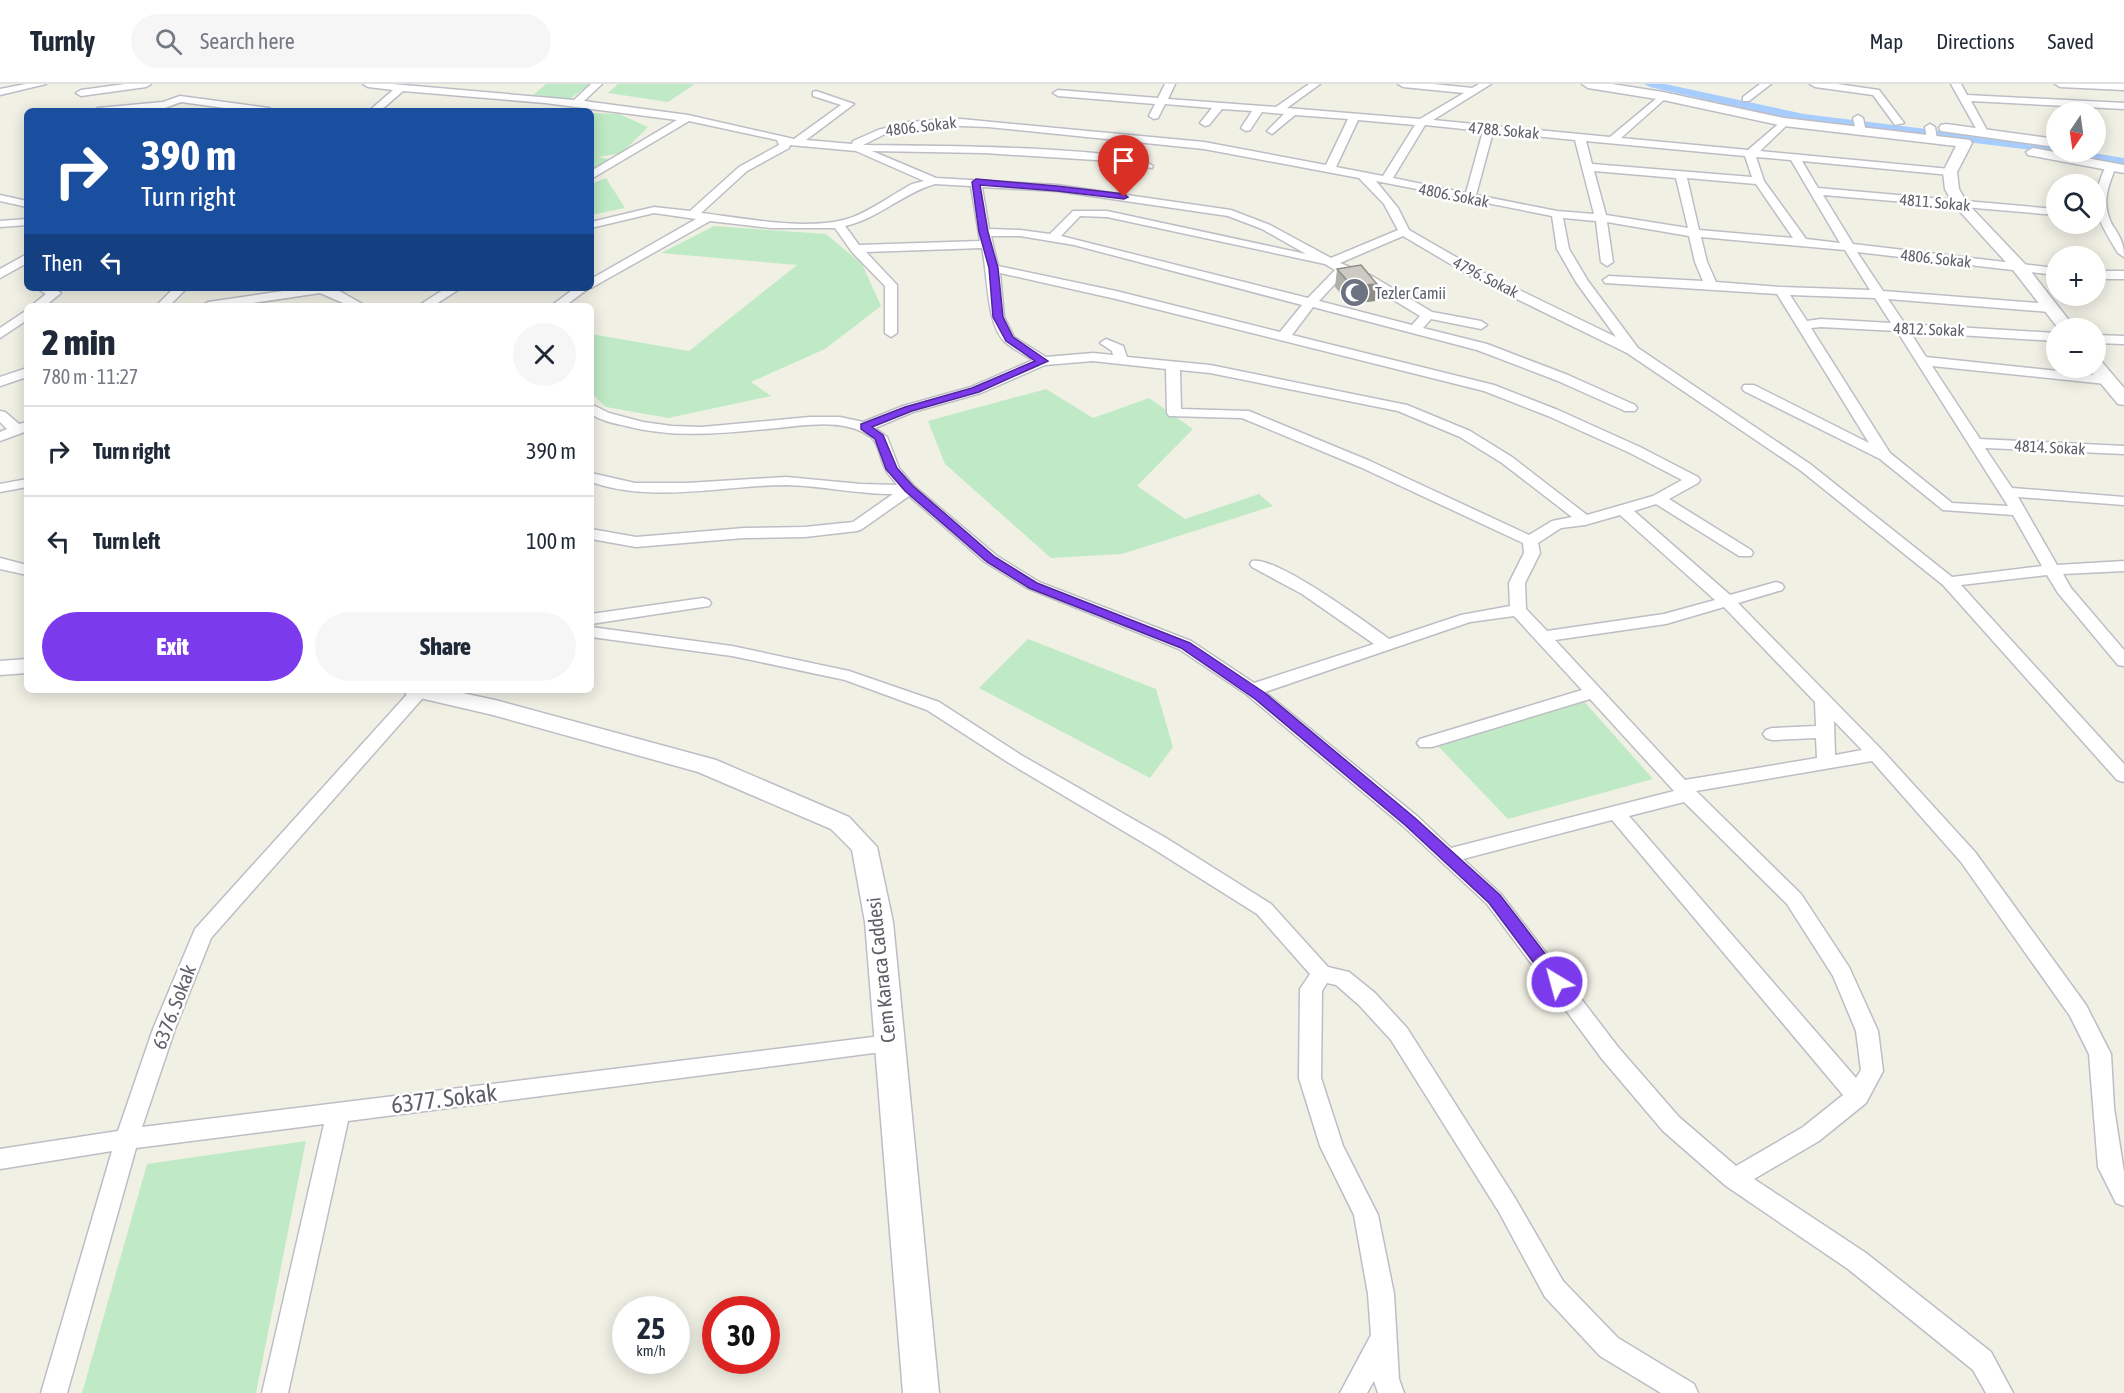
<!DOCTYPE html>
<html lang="en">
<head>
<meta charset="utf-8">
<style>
  :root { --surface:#fff; --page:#f6f6f7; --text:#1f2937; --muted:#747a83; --line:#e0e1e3; --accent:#7c3aed }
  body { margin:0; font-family:"Asap Condensed",sans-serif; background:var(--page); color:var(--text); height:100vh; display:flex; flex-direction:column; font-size:22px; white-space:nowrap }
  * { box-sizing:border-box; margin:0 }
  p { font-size:20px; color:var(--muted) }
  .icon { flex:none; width:33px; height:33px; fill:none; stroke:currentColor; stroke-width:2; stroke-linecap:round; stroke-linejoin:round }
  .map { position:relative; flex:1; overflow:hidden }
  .details { position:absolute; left:24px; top:219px; width:570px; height:390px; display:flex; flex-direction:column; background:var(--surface); border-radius:9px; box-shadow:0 3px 15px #0003 }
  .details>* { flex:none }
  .guide { position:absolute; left:24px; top:24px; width:570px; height:183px; border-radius:9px; box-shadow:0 3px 15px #0003; background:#1a4fa0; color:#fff; overflow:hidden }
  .needle { width:39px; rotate:193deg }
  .controls { position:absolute; left:2046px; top:18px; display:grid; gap:12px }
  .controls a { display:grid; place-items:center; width:60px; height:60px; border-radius:50%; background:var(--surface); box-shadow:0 3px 15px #0003; font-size:30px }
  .speed { position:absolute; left:612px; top:1212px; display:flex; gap:12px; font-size:30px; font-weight:700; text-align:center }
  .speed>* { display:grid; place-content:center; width:78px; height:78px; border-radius:50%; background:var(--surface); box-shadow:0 3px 15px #0003; line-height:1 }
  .speed small { font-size:15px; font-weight:400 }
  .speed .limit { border:9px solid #d22; background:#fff; color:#111 }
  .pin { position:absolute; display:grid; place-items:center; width:51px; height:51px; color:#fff; margin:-62px -26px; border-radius:50% 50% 50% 0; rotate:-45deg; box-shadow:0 0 6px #0007 }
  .pin .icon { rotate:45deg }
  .me { position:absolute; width:66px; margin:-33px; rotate:323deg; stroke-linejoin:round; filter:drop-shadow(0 0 4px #0008) }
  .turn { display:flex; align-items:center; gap:21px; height:126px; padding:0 18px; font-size:27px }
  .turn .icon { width:78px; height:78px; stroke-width:2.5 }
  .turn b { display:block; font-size:42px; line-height:51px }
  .then { display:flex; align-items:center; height:57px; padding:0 18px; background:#0003; gap:12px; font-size:22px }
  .round { display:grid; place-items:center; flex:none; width:63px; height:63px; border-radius:32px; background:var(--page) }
  .headline { display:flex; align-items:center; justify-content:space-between; height:102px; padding:0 18px }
  h1 { font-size:36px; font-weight:800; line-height:45px }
  .action { display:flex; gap:12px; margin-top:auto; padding:12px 18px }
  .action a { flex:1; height:69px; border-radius:36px; background:var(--accent); color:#fff; font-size:24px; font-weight:800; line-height:69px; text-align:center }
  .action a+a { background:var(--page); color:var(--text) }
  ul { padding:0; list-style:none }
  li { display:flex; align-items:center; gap:18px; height:90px; padding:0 18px; border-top:2px solid var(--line) }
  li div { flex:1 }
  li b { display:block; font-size:22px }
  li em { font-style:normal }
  header { display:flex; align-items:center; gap:36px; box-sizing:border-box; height:84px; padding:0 30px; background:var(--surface); border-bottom:2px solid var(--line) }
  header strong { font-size:28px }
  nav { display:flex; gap:33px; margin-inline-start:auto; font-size:21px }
  .search { width:420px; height:54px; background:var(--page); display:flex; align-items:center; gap:15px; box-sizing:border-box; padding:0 21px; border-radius:33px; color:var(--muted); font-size:22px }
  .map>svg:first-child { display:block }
  .green { fill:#bfeac5 }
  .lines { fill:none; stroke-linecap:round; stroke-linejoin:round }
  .canal { fill:#a7cdff; fill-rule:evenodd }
  .minor-casing { stroke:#bdbec5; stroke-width:3 }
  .tertiary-casing { stroke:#bdbec5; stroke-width:3 }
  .minor { fill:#fff; fill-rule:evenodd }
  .tertiary { fill:#fff; fill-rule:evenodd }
  .wall { fill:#afaea7 }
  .shaded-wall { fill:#8f8d88 }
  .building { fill:#cccac2; stroke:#8f8d88; stroke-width:1.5 }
  .route { fill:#7c3aed; stroke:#51269a; stroke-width:1.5 }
  .labels { text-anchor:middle; stroke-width:5; stroke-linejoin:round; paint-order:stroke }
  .far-street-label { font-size:16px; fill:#5d6067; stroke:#fff }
  .far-worship-label { font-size:16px; fill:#5b616d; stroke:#fff; text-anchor:start }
  .street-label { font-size:20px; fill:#5d6067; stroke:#fff }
  .near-street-label { font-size:24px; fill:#5d6067; stroke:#fff }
</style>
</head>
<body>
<header>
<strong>Turnly</strong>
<div class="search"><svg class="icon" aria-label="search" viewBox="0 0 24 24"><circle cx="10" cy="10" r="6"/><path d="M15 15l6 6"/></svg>Search here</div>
<nav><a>Map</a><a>Directions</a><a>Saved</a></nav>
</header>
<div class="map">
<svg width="2124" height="1309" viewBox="0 0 2124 1309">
  <rect width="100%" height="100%" fill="#f1f0e5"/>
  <g class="green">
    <polygon points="546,0 590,0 570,15 533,11"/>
    <polygon points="618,0 695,0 668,18 608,9"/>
    <polygon points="592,29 619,30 648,43 622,69 598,73 612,76 591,88"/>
    <polygon points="606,94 625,124 591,131 591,100"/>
    <polygon points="714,142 826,150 862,180 881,222 825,265 751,298 771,312 668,334 606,323 591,309 591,250 689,267 797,181 661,169"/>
    <polygon points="1046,305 1093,334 1149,314 1193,345 1137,402 1185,435 1259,410 1273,422 1122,470 1051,474 945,380 928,337"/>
    <polygon points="1028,555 1156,605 1173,663 1150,694 979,604"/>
    <polygon points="1581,614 1653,695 1508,735 1436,660"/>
    <polygon points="306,1057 256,1309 82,1309 147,1080"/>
  </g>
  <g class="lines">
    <g class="canal">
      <polygon points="1644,0 1665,0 1804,30 2056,61 2056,68 2060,68 2056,69 1804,38 1650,3"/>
      <polygon points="2063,68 2087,68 2124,74 2124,82 2069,72"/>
    </g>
    <defs>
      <g id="minor">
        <polygon points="26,0 46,0 0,11 0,5"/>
        <polygon points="125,0 151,0 146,3 81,12 76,9 81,6"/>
        <path d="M363 0H392L574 16 591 0H602L584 17 688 31 794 55 841 21 813 12V8L816 7 854 20 806 56 852 60 853 57 878 46 908 38 961 35 1204 58 1326 81 1348 35 1295 31 1272 50 1267 47 1284 30 1262 28 1250 46 1246 47 1241 44 1252 27 1222 25 1209 41 1205 42 1200 39 1212 24 1165 20 1158 34 1154 35 1149 32 1155 20 1058 12 1053 9 1058 6 1158 14 1165 0H1175L1168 15 1276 23 1309 0H1320L1287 24 1420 35 1464 9 1403 3 1398 0H1433L1472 4 1479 0H1491L1433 36 1610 53 1663 9 1666 10V14L1621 54 1748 66 1784 35 1788 36V40L1760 67 1950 85 1955 88 1950 91 1802 77 1818 104 2056 125V131L1823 111 1853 160 2056 184V191L1857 168 1883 207 2050 220 2056 224 2050 228 1888 215 1905 240 2056 249V257L1910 248 1926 273 2106 292 2113 296 2106 300 1932 282 1980 355 2124 362V370L1985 364 2012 404 2124 413V421L2018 413 2057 481 2124 477V487L2063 490 2071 504 2124 566V582L2118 581 2058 509 2047 491 1961 501 2124 680V698L2117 696 1943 501 1800 386 1627 269 1474 194 1403 152 1340 179 1372 192 1432 228 1481 237 1487 241 1481 245 1431 235 1423 244 1487 260 1568 291 1635 321 1637 324 1635 327H1625L1558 297 1477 266 1313 223 1292 251 1494 301 1558 326 1640 363 1698 393 1700 396 1698 399 1669 415 1751 466 1753 469 1751 472H1739L1656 420 1634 427 1730 511 1776 498 1782 500 1784 503 1782 506 1738 519 1882 666 1975 768 2086 921 2111 970 2114 1024 2124 1088V1122L2116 1119 2098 1083 2089 970 2070 932 1961 778 1872 677 1696 707 1801 810 1849 883 1878 947 1883 987 1866 1019 1819 1057 1754 1095 1866 1169 1991 1268 2013 1309H1986L1973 1286 1848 1185 1726 1102 1663 1047 1602 975 1487 820 1403 742 1246 610 1179 565 1027 504 985 478 909 412 862 445 857 447 805 453 744 454 636 463 591 455V445L636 453 744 444 805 443 853 438 893 410C857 410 823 402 787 401 722 401 655 420 591 398V389L635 399H687L786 393 861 400 897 401C894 396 889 392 886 386 880 377 880 360 871 353 845 334 807 341 777 344 725 349 676 355 626 342 613 339 602 337 591 330V320L609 329 643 338 672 342 702 343 810 333H840L863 338 903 322 971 303 1033 276C1024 271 1013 265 1005 258 986 241 988 189 982 164L866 168 897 201V249L891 253 885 249V202L852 168 835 144H771L710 137 591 204V195L696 135 654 129 591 144V138L654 123 690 127 739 83 779 61 777 56 689 37 591 95V87L677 36 545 19 403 7 380 27H369L393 6 368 3ZM1358 36 1415 41 1383 92 1336 83ZM934 41 988 43 1204 65 1359 94 1384 120 1398 146 1331 174 1270 141 1231 126 1057 101 936 94 872 67 984 69 1112 77 1152 84 1153 82C1127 61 908 62 863 61L885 50ZM1425 41 1483 47 1466 109 1393 94ZM1493 48 1575 56 1594 130 1557 127 1476 111ZM1586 57 1745 72 1752 93 1592 80ZM790 61 856 67 924 97 912 100C893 110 868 129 847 135 806 147 744 134 701 129L747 87 789 64ZM1756 73 1791 76 1840 159 1806 155 1764 97ZM1594 87 1676 94 1688 144 1606 131ZM1687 94 1756 100 1793 154 1699 146ZM1376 97 1552 132 1557 165 1576 198 1616 253 1482 188 1409 146 1398 124ZM935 100 971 102 980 157 859 161 845 142C878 135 903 109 935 100ZM982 103 1057 107 1228 132 1262 145 1306 170 1107 127H1073L1050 150 1020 146 989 145ZM1080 132 1107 133 1325 180 1335 186 1308 214 1061 152ZM1563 134 1596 137 1601 178 1607 182 1613 178 1607 138 1689 152 1695 178 1703 197 1609 192 1603 196 1605 199 1777 210 1869 359 1754 301H1744L1742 304 1744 307 1880 375 1943 426 2013 431 2042 482 1952 493 1810 380 1638 264 1588 197 1569 165ZM991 152H1020L1074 161 1302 221 1280 248 1116 207 998 182ZM1701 153 1845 166 1870 206 1781 203 1716 198 1707 178ZM1000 189 1116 215 1484 307 1548 332 1630 369 1682 396 1653 412 1587 431 1512 373 1470 347 1407 321 1210 281 1127 273 1123 262 1106 255 1100 259 1112 267 1113 271 1093 269 1046 273 1014 253 1004 233ZM1344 190 1364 198 1420 232 1412 241 1319 217ZM1790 211 1875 214 1891 239 1821 235 1807 237ZM1821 243 1897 247 2008 422 1952 419 1890 369 1811 244ZM1093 277 1166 285 1167 329 1169 332 1242 334 1360 383 1523 459 1524 469 1509 499 1510 522 1461 531 1389 555C1367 539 1275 471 1252 477L1250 480 1252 483 1302 510 1374 560 1254 599 1191 557 1039 498 997 472 914 402 899 384 887 353 875 344 913 328 981 309 1045 281ZM1180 286 1210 289 1398 327 1460 353 1502 379 1572 433 1552 437 1529 451 1370 377 1249 327 1181 325ZM1620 431 1715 516 1664 530 1547 547 1526 525 1525 499 1540 469 1538 459 1561 444 1585 441ZM1724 523 1815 618 1816 642 1772 644 1766 646 1763 650 1766 654 1772 656 1816 654 1817 674 1685 696 1555 556 1666 540ZM1514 532 1582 606 1420 655 1417 659 1420 663H1432L1590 615 1674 707 1451 764 1417 732 1265 608 1470 538ZM1834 637 1862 666 1835 671ZM1684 718 1787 820 1833 892 1856 947 1861 986 1856 994 1629 732ZM1612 736 1843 1011 1803 1043 1736 1082 1679 1033 1618 963 1501 810 1463 775Z"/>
        <polygon points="1760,0 1771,0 1749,17 1743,17 1743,13"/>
        <polygon points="1810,0 1837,0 1879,6 1904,39 1895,41 1873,11 1815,3"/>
        <polygon points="1951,0 1961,0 1967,11 2124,19 2124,25 1971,17 1988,48 1983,51 1978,48"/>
        <polygon points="2055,0 2124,0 2124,6 2060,3"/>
        <polygon points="180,12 269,24 274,27 247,27 181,18 165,24 93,27 98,24 163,18"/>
        <polygon points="1858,31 1863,34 1866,48 1861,51 1856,48 1853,34"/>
        <polygon points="1930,40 1935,43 1937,55 1932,58 1927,55 1925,43"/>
        <path d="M2111 80 2116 83C2107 104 2101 121 2113 142 2120 153 2124 159 2124 173L2118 169C2103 144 2088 124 2101 94 2103 88 2105 82 2111 80Z"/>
        <polygon points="0,111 27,117 27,123 0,117"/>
        <polygon points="27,135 27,141 0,143 0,137"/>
        <polygon points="27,170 27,179 0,194 0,185"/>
        <rect x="2096" y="187" width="28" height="8"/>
        <polygon points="36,204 53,204 61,209 45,222 31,222 46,210"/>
        <polygon points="174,204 187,204 169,222 156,222"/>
        <polygon points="303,204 334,204 366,222 350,222 320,209 233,222 202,222 208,218"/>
        <polygon points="446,204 461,204 433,222 418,222"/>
        <polygon points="575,204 589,204 565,222 551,222"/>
        <polygon points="27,226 27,236 0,254 0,244"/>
        <polygon points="2096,251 2124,252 2124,260 2096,259"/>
        <polygon points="27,284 27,293 0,302 0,293"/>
        <polygon points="0,327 5,328 19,340 27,338 27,347 0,357 0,348 7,345 0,338"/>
        <polygon points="27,395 27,403 0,408 0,400"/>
        <polygon points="0,474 27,481 27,491 0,485"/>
        <polygon points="703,514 709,516 711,519 709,522 591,540 591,530"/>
        <polygon points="591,543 732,562 849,587 939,618 1021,671 1166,754 1271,820 1328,883 1349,888 1375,909 1407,944 1515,1114 1563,1197 1618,1254 1694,1300 1698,1309 1661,1309 1600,1272 1545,1213 1499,1128 1391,956 1359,921 1336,901 1327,899 1322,907 1321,994 1343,1062 1378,1131 1394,1210 1399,1295 1404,1309 1378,1309 1374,1297 1367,1309 1340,1309 1371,1251 1368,1210 1354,1131 1320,1062 1299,994 1300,905 1310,890 1257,830 1152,764 1009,679 927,626 845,596 732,572 591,553"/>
        <polygon points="411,606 429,607 211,854 175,945 142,1043 889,951 897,954 900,960 897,966 348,1037 288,1309 262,1309 324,1040 136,1064 67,1309 41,1309 112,1067 0,1085 0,1065 118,1047 153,945 195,845"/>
      </g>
      <g id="tertiary">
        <polygon points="1582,0 1612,0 1663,8 1784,34 1970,56 1972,59 1957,88 1959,105 1967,119 2025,180 2075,244 2058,244 2013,186 1954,121 1945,105 1943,88 1956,62 1784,42 1663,16 1588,4"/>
        <polygon points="1946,40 2056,55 2056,63 1941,47 1939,44 1941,41"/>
        <polygon points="2033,64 2124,81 2124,89 2028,71 2026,68"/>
        <polygon points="2096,277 2102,278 2124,304 2124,321 2118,320 2088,284 2096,284"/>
        <polygon points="27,575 27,589 0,591 0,577"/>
        <polygon points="403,606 448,606 495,616 716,676 849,733 877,763 893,838 939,1309 903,1309 865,838 852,766 831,745 698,688 493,631 407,611"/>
      </g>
    </defs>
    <use href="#minor" class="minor-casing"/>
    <use href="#tertiary" class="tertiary-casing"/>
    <use href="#minor" class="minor"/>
    <use href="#tertiary" class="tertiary"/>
  </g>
  <polygon class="wall" points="1337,185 1377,200 1375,217 1350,220 1335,203"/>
  <polygon class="shaded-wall" points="1377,200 1375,217 1350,220 1352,202"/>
  <polygon class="building" points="1361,181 1377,200 1352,202 1337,185"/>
  <polygon class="route" points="976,95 1057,102 1124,110 1128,113 1124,115 1057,107 980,101 988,148 998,184 1003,233 1013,253 1048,277 979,308 912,327 872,343 883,351 897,384 913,402 995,473 1037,499 1190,559 1265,609 1415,734 1500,811 1563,893 1565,898 1563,902 1551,902 1489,819 1405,741 1255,615 1181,564 1029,504 987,478 905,407 886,385 875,355 861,345 861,340 905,323 972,304 1035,277 1006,257 993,233 989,184 979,148 972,98"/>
  <defs>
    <symbol id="mosque-disc" viewBox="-11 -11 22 22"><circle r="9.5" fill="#6b7280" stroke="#fff"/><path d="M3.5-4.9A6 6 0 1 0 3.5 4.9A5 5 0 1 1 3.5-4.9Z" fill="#fff"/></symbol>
  </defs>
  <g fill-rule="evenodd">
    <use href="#mosque-disc" x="1338" y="192" width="33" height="33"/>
  </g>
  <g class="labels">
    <g class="far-street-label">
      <text transform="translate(921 42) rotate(-7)" y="6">4806. Sokak</text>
      <text transform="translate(1504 46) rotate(5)" y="6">4788. Sokak</text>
      <text transform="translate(1454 111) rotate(11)" y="6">4806. Sokak</text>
      <text transform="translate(1935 118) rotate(5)" y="6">4811. Sokak</text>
      <text transform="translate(1936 174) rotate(6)" y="6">4806. Sokak</text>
      <text transform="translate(1486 193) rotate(27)" y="6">4796. Sokak</text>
      <text transform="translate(1929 245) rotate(2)" y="6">4812. Sokak</text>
      <text transform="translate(2050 363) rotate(3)" y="6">4814. Sokak</text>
    </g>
    <g class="far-worship-label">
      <text x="1375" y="215">Tezler Camii</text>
    </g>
    <g class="street-label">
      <text transform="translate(881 886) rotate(-96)" y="7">Cem Karaca Caddesi</text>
      <text transform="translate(174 923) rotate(-69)" y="7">6376. Sokak</text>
    </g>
    <g class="near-street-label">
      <text transform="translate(444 1015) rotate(-7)" y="8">6377. Sokak</text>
    </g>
  </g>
</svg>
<div class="controls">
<a><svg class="needle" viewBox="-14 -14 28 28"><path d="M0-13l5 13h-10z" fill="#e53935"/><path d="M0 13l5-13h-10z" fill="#747a83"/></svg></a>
<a><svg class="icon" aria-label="search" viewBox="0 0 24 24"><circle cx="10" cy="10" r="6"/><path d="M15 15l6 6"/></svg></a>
<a>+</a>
<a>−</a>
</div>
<div class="speed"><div>25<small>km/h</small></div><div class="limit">30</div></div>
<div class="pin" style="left:1124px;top:113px;background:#d93025"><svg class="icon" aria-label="arrive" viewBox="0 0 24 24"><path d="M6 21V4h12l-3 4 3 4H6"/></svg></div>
<svg class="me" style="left:1557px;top:898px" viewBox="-20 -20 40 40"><circle r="17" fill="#7c3aed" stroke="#fff" stroke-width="3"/><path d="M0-11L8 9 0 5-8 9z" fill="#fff"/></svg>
<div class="guide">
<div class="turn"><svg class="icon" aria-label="right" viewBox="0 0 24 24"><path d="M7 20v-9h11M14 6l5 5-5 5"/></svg><div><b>390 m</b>Turn right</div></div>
<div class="then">Then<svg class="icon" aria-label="left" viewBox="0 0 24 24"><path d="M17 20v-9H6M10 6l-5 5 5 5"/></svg></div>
</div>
<section class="details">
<div class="headline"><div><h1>2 min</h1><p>780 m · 11:27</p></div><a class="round"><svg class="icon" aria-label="close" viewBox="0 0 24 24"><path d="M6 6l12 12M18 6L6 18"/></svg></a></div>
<ul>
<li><svg class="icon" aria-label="right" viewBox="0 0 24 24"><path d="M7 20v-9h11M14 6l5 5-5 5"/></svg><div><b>Turn right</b></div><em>390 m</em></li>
<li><svg class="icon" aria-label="left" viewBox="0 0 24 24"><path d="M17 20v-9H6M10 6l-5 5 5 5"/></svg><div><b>Turn left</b></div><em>100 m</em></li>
</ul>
<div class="action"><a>Exit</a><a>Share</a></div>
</section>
</div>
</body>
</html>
